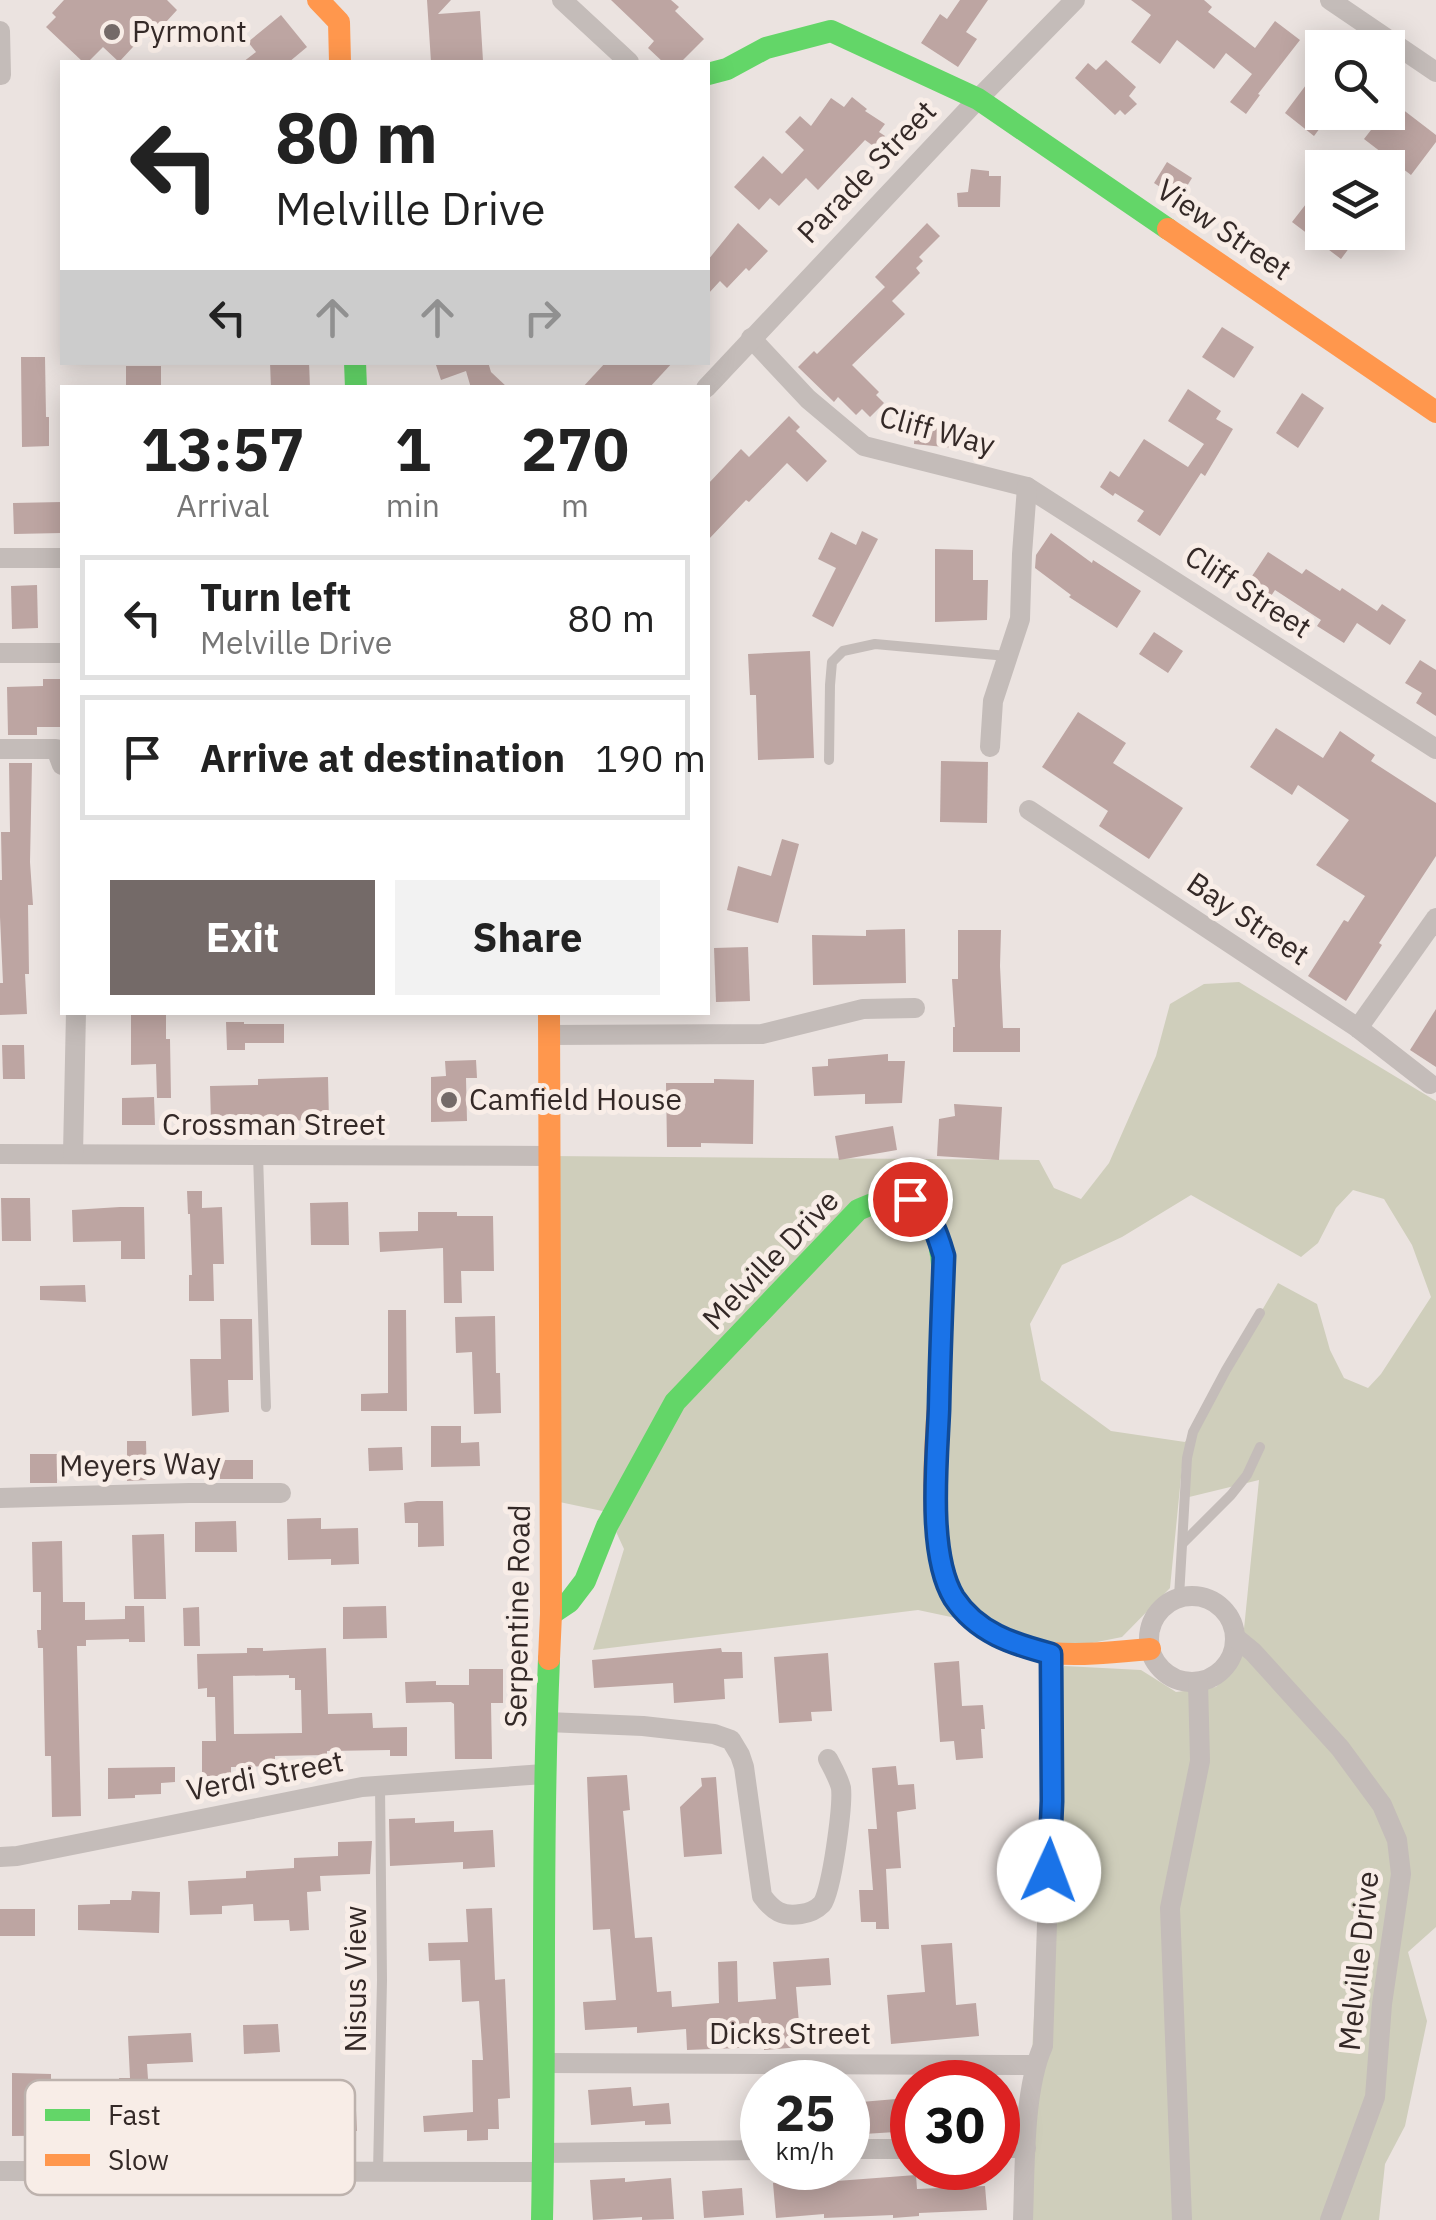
<!DOCTYPE html>
<html lang="en">
<head>
<meta charset="utf-8">
<style>
  :root { --surface:#fff; --page:#f2f2f2; --text:#222; --muted:#767676; --line:#e0e0e0; --accent:#746a68 }
  body { margin:0; font-family:"IBM Plex Sans",sans-serif; background:var(--page); color:var(--text); height:100vh; display:flex; flex-direction:column; font-size:38px; white-space:nowrap }
  * { box-sizing:border-box; margin:0 }
  p { font-size:32px; color:var(--muted) }
  .icon { flex:none; width:55px; height:55px; fill:none; stroke:currentColor; stroke-width:2; stroke-linecap:round; stroke-linejoin:round }
  .map { position:relative; flex:1; overflow:hidden }
  .side { position:absolute; left:60px; top:385px; width:650px; height:630px; display:flex; flex-direction:column; background:var(--surface); border-radius:0px; box-shadow:0 5px 25px #0003 }
  .side>* { flex:none }
  .guide { position:absolute; left:60px; top:60px; width:650px; height:305px; border-radius:0px; box-shadow:0 5px 25px #0003; background:#fff; color:var(--text); overflow:hidden }
  .fabs { position:absolute; left:1305px; top:30px; display:grid; gap:20px }
  .fabs a { display:grid; place-items:center; width:100px; height:100px; border-radius:0px; background:var(--surface); box-shadow:0 5px 25px #0003; font-size:50px }
  .speed { position:absolute; left:740px; top:2060px; display:flex; gap:20px; font-size:50px; font-weight:700; text-align:center }
  .speed>* { display:grid; place-content:center; width:130px; height:130px; border-radius:50%; background:var(--surface); box-shadow:0 5px 25px #0003; line-height:1 }
  .speed small { font-size:25px; font-weight:400 }
  .speed .limit { border:15px solid #d22; background:#fff; color:#111 }
  .pin { position:absolute; display:grid; place-items:center; width:85px; height:85px; color:#fff; margin:-42px; border:5px solid #fff; border-radius:50%; box-shadow:0 2px 10px #0007 }
  .me { position:absolute; width:110px; margin:-55px; rotate:2deg; stroke-linejoin:round; filter:drop-shadow(0 0 8px #0008) }
  .turn { display:flex; align-items:center; gap:35px; height:210px; padding:0 50px; font-size:45px }
  .turn .icon { width:130px; height:130px; stroke-width:2.5 }
  .turn b { display:block; font-size:70px; line-height:85px }
  .lanes { display:flex; align-items:center; height:95px; padding:0 50px; background:#0003; justify-content:center; gap:50px; direction:ltr }
  .lanes .off { opacity:.35 }
  .eta { display:flex; justify-content:space-evenly; align-items:center; height:170px; text-align:center }
  .eta b { font-size:60px; font-weight:700; line-height:70px }
  .button { display:flex; gap:20px; margin-top:auto; padding:20px 50px }
  .button a { flex:1; height:115px; border-radius:0px; background:var(--accent); color:#fff; font-size:40px; font-weight:700; line-height:115px; text-align:center }
  .button a+a { background:var(--page); color:var(--text) }
  ul { padding:0; list-style:none }
  li { display:flex; align-items:center; gap:30px; height:125px; margin:0 20px 15px; padding:0 30px; border:5px solid var(--line); border-radius:0px }
  li div { flex:1 }
  li b { display:block; font-size:38px }
  li em { font-style:normal }
  .map>svg:first-child { display:block }
  .green { fill:#cfcebb; fill-rule:evenodd }
  .building { fill:#bda5a2; fill-rule:evenodd }
  .lines { fill:none; stroke-linecap:round; stroke-linejoin:round }
  .lane { stroke:#c4bcb9; stroke-width:10 }
  .street { stroke:#c4bcb9; stroke-width:20 }
  .fast { stroke:#63d668; stroke-width:22 }
  .slow { stroke:#ff974d; stroke-width:22 }
  .route-casing { stroke:#114b97; stroke-width:25 }
  .route { stroke:#1a73e8; stroke-width:18 }
  .poi-dot { fill:#746a68; stroke:#f8ede7; stroke-width:4 }
  .labels { text-anchor:middle; stroke-width:10; stroke-linejoin:round; paint-order:stroke }
  .poi-label { font-size:30px; fill:#342927; stroke:#f8ede7; text-anchor:start }
  .street-label { font-size:30px; fill:#342927; stroke:#f8ede7 }
  .key { fill:#f8ede7; stroke:#bdb2ad; stroke-width:2.5 }
  .key-label { font-size:28px; fill:#342927 }
</style>
</head>
<body>
<div class="map">
<svg width="1436" height="2220" viewBox="0 0 1436 2220">
  <rect width="100%" height="100%" fill="#ebe3e0"/>
  <path class="green" d="M1239 982 1436 1101V1927L1408 1952 1427 2021 1405 2126 1385 2164 1379 2220H1023L1051 1702 1064 1666 1141 1670 1176 1692 1216 1687 1236 1666 1244 1629 1259 1480 1185 1498 1183 1457 1170 1588 1122 1637 1062 1649 1021 1632 918 1610 593 1650 624 1549 607 1512 550 1500 548 1156 1039 1160 1054 1188 1081 1199 1109 1163 1156 1056 1170 1004 1204 984ZM1353 1190 1384 1199 1412 1245 1431 1297 1381 1374 1368 1388 1344 1378 1330 1350 1317 1304 1278 1283 1185 1442 1111 1431 1041 1380 1030 1324 1062 1265 1122 1237 1191 1195 1301 1257 1318 1243 1336 1208Z"/>
  <g class="building">
    <polygon points="64,0 167,0 177,10 166,22 175,30 160,46 145,34 119,62 103,47 88,62 83,62 46,27 56,17 52,13"/>
    <polygon points="427,0 451,0 438,14 480,11 483,61 431,62"/>
    <polygon points="611,0 671,0 679,7 675,11 704,39 681,62 663,62 648,48 654,41"/>
    <polygon points="960,0 988,0 966,32 977,39 958,67 921,43 940,14 947,19"/>
    <polygon points="1131,0 1204,0 1212,7 1208,12 1255,48 1275,21 1300,40 1258,94 1260,95 1246,114 1230,102 1252,74 1226,53 1214,69 1177,40 1160,64 1131,42 1151,15"/>
    <polygon points="281,15 307,47 289,62 243,62 256,52 248,42"/>
    <polygon points="1106,60 1136,87 1129,96 1137,104 1125,115 1120,110 1115,115 1075,78 1088,63 1096,70"/>
    <polygon points="1312,77 1322,85 1322,112 1332,112 1314,136 1285,113"/>
    <polygon points="852,97 867,109 865,111 885,124 879,132 885,136 876,148 865,140 818,190 806,178 779,206 770,198 759,210 734,187 763,156 782,174 804,150 785,132 800,116 811,126 831,98 844,107"/>
    <polygon points="1393,102 1436,135 1436,142 1411,175 1364,139 1385,112 1388,112"/>
    <polygon points="1167,162 1192,178 1179,199 1154,183"/>
    <polygon points="971,169 989,171 989,176 1001,176 1000,207 958,207 957,193 968,192"/>
    <polygon points="1313,195 1322,202 1322,232 1361,232 1341,259 1292,222"/>
    <polygon points="738,223 768,251 749,271 746,268 727,288 720,281 708,294 708,260"/>
    <polygon points="927,223 940,236 919,257 923,261 916,268 920,273 892,301 905,314 852,365 879,392 876,395 884,403 870,417 862,409 856,415 838,397 834,402 798,367 814,351 817,354 885,287 875,277"/>
    <polygon points="1222,327 1254,347 1234,378 1202,357"/>
    <polygon points="21,357 45,357 46,417 49,417 49,446 22,447"/>
    <polygon points="270,362 309,362 310,388 271,388"/>
    <polygon points="435,362 488,362 491,372 508,388 471,388 466,371 441,380"/>
    <polygon points="606,362 673,362 649,388 582,388"/>
    <rect x="126" y="366" width="35" height="22"/>
    <polygon points="1188,389 1221,411 1216,419 1233,429 1205,476 1201,473 1160,536 1137,521 1144,511 1115,493 1113,496 1100,487 1110,471 1119,477 1144,439 1188,467 1204,444 1168,421"/>
    <polygon points="1302,393 1324,408 1298,448 1276,433"/>
    <polygon points="789,416 800,427 796,431 827,461 807,482 787,463 749,502 746,500 708,540 708,484 741,449 749,457"/>
    <polygon points="916,418 956,421 954,448 914,444"/>
    <polygon points="62,502 62,533 14,534 13,503"/>
    <polygon points="862,531 878,539 833,627 812,616 836,568 818,559 831,532 856,545"/>
    <polygon points="1051,533 1092,563 1093,560 1141,591 1117,628 1069,597 1071,595 1035,568 1036,555"/>
    <polygon points="935,549 973,550 973,580 988,580 987,620 935,622"/>
    <polygon points="1268,552 1302,574 1306,569 1340,591 1342,588 1377,611 1382,604 1406,620 1390,645 1357,623 1344,643 1317,626 1321,620 1275,590 1267,602 1244,588"/>
    <polygon points="37,585 38,628 12,629 11,586"/>
    <polygon points="1154,632 1183,651 1168,673 1139,654"/>
    <polygon points="810,651 814,758 758,760 756,695 750,695 748,654"/>
    <polygon points="1420,660 1436,670 1436,716 1416,703 1422,693 1405,683"/>
    <polygon points="43,679 62,679 62,727 37,727 37,735 8,735 7,687 43,686"/>
    <polygon points="1078,712 1126,743 1113,763 1183,808 1149,859 1099,826 1108,811 1042,767"/>
    <polygon points="1276,728 1323,758 1340,731 1375,755 1371,761 1436,803 1436,856 1379,943 1382,945 1346,1001 1308,976 1344,920 1348,922 1365,896 1316,865 1349,820 1298,785 1292,795 1250,767"/>
    <polygon points="941,761 988,762 987,823 940,822"/>
    <polygon points="9,763 32,763 30,862 33,905 28,905 29,974 25,974 27,1014 0,1015 0,983 3,983 0,917 0,880 2,880 1,832 10,832"/>
    <polygon points="782,839 799,844 778,923 727,910 738,866 771,876"/>
    <polygon points="905,929 906,983 813,985 812,935 866,936 866,930"/>
    <polygon points="958,930 1001,930 1000,966 1003,1028 1020,1028 1020,1052 953,1052 953,1027 955,1027 952,979 958,979"/>
    <polygon points="748,947 750,1001 716,1002 714,948"/>
    <polygon points="1436,1009 1436,1067 1410,1050"/>
    <polygon points="131,1012 166,1012 166,1039 170,1039 171,1098 157,1098 156,1064 131,1065"/>
    <polygon points="226,1022 244,1022 244,1024 284,1024 284,1043 245,1043 245,1050 227,1050"/>
    <polygon points="2,1045 24,1045 25,1079 3,1079"/>
    <polygon points="888,1054 888,1061 905,1061 902,1103 865,1104 865,1094 814,1096 812,1067 828,1066 828,1059"/>
    <polygon points="476,1060 477,1078 466,1078 467,1121 431,1122 431,1077 446,1076 445,1061"/>
    <polygon points="328,1077 329,1120 211,1122 210,1086 258,1085 258,1079"/>
    <polygon points="714,1079 754,1080 753,1144 701,1143 701,1147 667,1147 666,1083 714,1083"/>
    <polygon points="154,1097 155,1125 122,1125 122,1098"/>
    <polygon points="954,1104 1002,1107 999,1160 937,1156 939,1119 955,1116"/>
    <polygon points="893,1126 897,1150 839,1160 835,1136"/>
    <polygon points="187,1191 202,1191 202,1208 222,1207 224,1264 213,1264 214,1301 189,1301 189,1275 192,1275 190,1214 188,1214"/>
    <polygon points="1,1198 30,1198 31,1241 2,1241"/>
    <polygon points="348,1202 349,1245 311,1245 310,1203"/>
    <polygon points="120,1207 144,1207 145,1259 121,1259 121,1241 73,1242 72,1210"/>
    <polygon points="418,1212 457,1212 457,1216 493,1216 494,1271 461,1271 462,1303 444,1303 443,1248 380,1252 379,1232 418,1231"/>
    <polygon points="85,1285 86,1302 40,1300 40,1286"/>
    <polygon points="388,1310 406,1310 407,1411 361,1411 361,1394 388,1393"/>
    <polygon points="495,1316 496,1373 500,1373 501,1413 474,1414 472,1352 456,1353 455,1317"/>
    <polygon points="220,1319 252,1319 253,1380 228,1380 229,1412 192,1416 190,1359 221,1359"/>
    <polygon points="431,1426 461,1426 461,1443 479,1442 480,1466 431,1467"/>
    <polygon points="127,1441 146,1441 147,1480 127,1481"/>
    <polygon points="402,1447 403,1470 369,1471 368,1448"/>
    <rect x="30" y="1454" width="27" height="29"/>
    <rect x="220" y="1460" width="33" height="19"/>
    <polygon points="417,1501 443,1501 444,1546 418,1547 418,1523 405,1523 404,1503"/>
    <polygon points="321,1518 321,1529 358,1528 359,1564 331,1565 331,1559 288,1560 287,1519"/>
    <polygon points="236,1521 237,1552 195,1552 195,1522"/>
    <polygon points="164,1534 166,1599 134,1599 132,1535"/>
    <polygon points="62,1541 63,1602 85,1602 85,1620 125,1619 125,1606 144,1606 145,1642 129,1642 129,1639 86,1640 86,1646 77,1646 81,1816 52,1817 51,1756 45,1756 43,1648 38,1648 37,1630 41,1630 41,1592 33,1592 32,1542"/>
    <polygon points="386,1606 387,1638 343,1639 343,1607"/>
    <polygon points="199,1607 200,1646 184,1646 183,1608"/>
    <path d="M247 1648H263V1651L326 1648 328 1714 372 1713 373 1728 407 1727V1756H390V1750L327 1751V1755L275 1756V1766L231 1767V1776H202V1741H216L215 1697H207V1688L198 1689 197 1654 247 1653ZM289 1675V1678H295V1690H301L302 1733 234 1734 233 1676Z"/>
    <polygon points="721,1648 722,1652 742,1652 743,1678 724,1679 725,1699 674,1703 673,1683 594,1688 592,1660"/>
    <polygon points="828,1653 832,1711 811,1712 812,1721 779,1723 774,1657"/>
    <polygon points="959,1661 962,1706 983,1705 985,1729 981,1729 983,1758 956,1760 954,1741 940,1742 934,1663"/>
    <polygon points="469,1669 503,1669 503,1703 491,1703 492,1759 455,1759 454,1704 451,1702 406,1703 405,1682 436,1681 436,1685 469,1685"/>
    <polygon points="896,1766 898,1785 914,1784 916,1809 897,1812 901,1868 886,1869 889,1929 876,1929 876,1922 861,1922 859,1890 873,1890 868,1829 877,1829 872,1768"/>
    <polygon points="175,1767 175,1782 161,1783 161,1794 135,1795 135,1798 108,1799 108,1768"/>
    <polygon points="627,1775 630,1810 623,1811 635,1938 652,1937 657,1992 671,1991 672,2007 719,2003 718,1962 737,1961 738,2002 776,1999 773,1962 829,1958 831,1985 796,1987 801,2047 764,2050 764,2047 687,2050 686,2029 637,2033 637,2027 585,2030 583,2002 616,2000 610,1929 593,1930 587,1777"/>
    <polygon points="716,1777 722,1854 684,1857 680,1807 702,1786 701,1778"/>
    <polygon points="415,1818 415,1823 454,1821 454,1832 493,1830 495,1867 463,1869 463,1862 390,1866 389,1819"/>
    <polygon points="372,1841 370,1874 320,1876 321,1891 307,1892 309,1930 290,1931 289,1920 254,1921 253,1904 222,1906 222,1914 190,1915 188,1881 246,1878 246,1871 294,1868 294,1858 338,1856 338,1842"/>
    <polygon points="132,1891 160,1892 159,1933 78,1930 78,1905 110,1904 110,1900 131,1900"/>
    <polygon points="492,1908 495,1980 505,1979 510,2098 498,2099 499,2129 488,2129 488,2140 467,2141 467,2130 424,2132 423,2116 473,2112 472,2060 483,2060 479,2001 462,2002 460,1960 429,1961 428,1943 468,1942 466,1909"/>
    <rect x="0" y="1909" width="35" height="27"/>
    <polygon points="952,1943 956,2005 976,2003 979,2036 891,2044 887,1995 925,1992 921,1945"/>
    <polygon points="278,2024 280,2052 244,2054 243,2025"/>
    <polygon points="191,2033 193,2062 147,2064 149,2094 195,2092 196,2102 230,2100 230,2107 288,2104 287,2100 299,2099 298,2084 313,2083 313,2092 355,2090 357,2131 250,2134 250,2129 208,2131 208,2126 166,2128 166,2125 99,2129 99,2135 12,2136 12,2073 51,2074 51,2091 120,2091 119,2078 130,2078 128,2036"/>
    <polygon points="631,2087 633,2106 669,2103 671,2124 645,2125 645,2121 591,2125 588,2090"/>
    <polygon points="908,2098 911,2131 864,2134 861,2102"/>
    <polygon points="916,2175 917,2189 985,2186 987,2210 919,2213 919,2216 893,2218 893,2215 824,2218 824,2214 776,2218 773,2183 797,2181 797,2184"/>
    <polygon points="625,2178 625,2182 671,2178 674,2219 642,2220 642,2217 593,2220 590,2180"/>
    <polygon points="742,2188 744,2215 704,2218 702,2191"/>
  </g>
  <g class="lines">
    <g class="lane">
      <polyline points="829,760 830,685 832,662 843,651 875,644 1007,656"/>
      <polyline points="258,1155 266,1407"/>
      <polyline points="1183,1543 1231,1495 1247,1475 1260,1447"/>
      <polyline points="1179,1597 1187,1458 1193,1432 1226,1370 1260,1313"/>
      <polyline points="378,2172 382,1980 380,1786"/>
    </g>
    <g class="street">
      <polyline points="562,0 629,62"/>
      <polyline points="1330,0 1436,72"/>
      <polyline points="0,31 1,75"/>
      <polyline points="751,338 808,399 864,446 1027,487 1436,749"/>
      <polyline points="706,388 978,99 1075,0"/>
      <polyline points="0,558 62,558"/>
      <polyline points="0,653 62,653"/>
      <polyline points="990,747 993,701 1020,619 1022,554 1027,487"/>
      <polyline points="0,749 56,749 62,765"/>
      <polyline points="1029,810 1358,1028 1430,1084"/>
      <polyline points="1358,1028 1436,918"/>
      <polyline points="549,1035 762,1034 863,1009 915,1008"/>
      <polyline points="0,1154 548,1156"/>
      <polyline points="73,1154 76,1012"/>
      <polyline points="0,1498 189,1493 281,1493"/>
      <circle cx="1192" cy="1639" r="43"/>
      <polyline points="1236,1638 1253,1652 1340,1748 1382,1805 1397,1840 1401,1874 1382,2004 1375,2097 1330,2220"/>
      <path d="M547 1722 643 1726 714 1734 731 1740 740 1755 744 1767 762 1896C773 1911 782 1917 801 1914 809 1913 816 1910 822 1904 832 1891 843 1805 841 1788 839 1779 832 1767 828 1759"/>
      <polyline points="0,1857 17,1856 362,1787 544,1774"/>
      <polyline points="545,2063 1034,2065"/>
      <polyline points="998,2148 1026,2148"/>
      <polyline points="848,2149 912,2149"/>
      <polyline points="543,2153 762,2150"/>
      <polyline points="0,2171 543,2172"/>
      <path d="M1023 2220C1025 2169 1023 2091 1043 2046L1051 1801V1653"/>
      <polyline points="1182,2220 1170,1908 1200,1761 1198,1682"/>
    </g>
    <g class="fast">
      <polyline points="708,74 727,69 766,48 831,31 978,99 1168,229"/>
      <polyline points="355,362 356,388"/>
      <path d="M551 1614 569 1602 585 1581 607 1526 675 1402 858 1210C872 1204 888 1196 904 1199 958 1208 941 1327 940 1366"/>
      <path d="M542 2220C546 2033 541 1846 549 1659"/>
    </g>
    <g class="slow">
      <polyline points="318,0 339,22 340,62"/>
      <polyline points="1168,229 1436,412"/>
      <polyline points="549,1012 551,1614 549,1659"/>
      <path d="M940 1366C938 1431 922 1537 953 1595 971 1629 1013 1648 1050 1653 1083 1656 1117 1652 1150 1649"/>
    </g>
  </g>
  <g class="lines">
    <defs>
      <path id="route" d="M910 1199C932 1217 936 1229 944 1256 942 1307 940 1358 939 1409 937 1460 927 1554 954 1598 977 1633 1013 1644 1051 1654L1052 1801 1049 1871"/>
    </defs>
    <use href="#route" class="route-casing"/>
    <use href="#route" class="route"/>
  </g>
  <g class="poi-dot">
    <circle cx="112" cy="32" r="10"/>
    <circle cx="449" cy="1100" r="10"/>
  </g>
  <g class="labels">
    <g class="poi-label">
      <text x="132" y="42">Pyrmont</text>
      <text x="469" y="1110">Camfield House</text>
    </g>
    <g class="street-label">
      <text transform="translate(867 172) rotate(-46)" y="10">Parade Street</text>
      <text transform="translate(1224 230) rotate(34)" y="10">View Street</text>
      <text transform="translate(937 431) rotate(15)" y="10">Cliff Way</text>
      <text transform="translate(1248 592) rotate(33)" y="10">Cliff Street</text>
      <text transform="translate(1248 919) rotate(34)" y="10">Bay Street</text>
      <text x="274" y="1135">Crossman Street</text>
      <text transform="translate(771 1260) rotate(-46)" y="10">Melville Drive</text>
      <text transform="translate(140 1465) rotate(-1)" y="10">Meyers Way</text>
      <text transform="translate(518 1616) rotate(-89)" y="10">Serpentine Road</text>
      <text transform="translate(265 1776) rotate(-11)" y="10">Verdi Street</text>
      <text transform="translate(1359 1961) rotate(-84)" y="10">Melville Drive</text>
      <text transform="translate(356 1979) rotate(-90)" y="10">Nisus View</text>
      <text x="790" y="2044">Dicks Street</text>
    </g>
  </g>
  <rect x="25" y="2080" width="330" height="115" rx="15" class="key"/>
  <rect x="45" y="2109" width="45" height="12" fill="#63d668"/>
  <rect x="45" y="2154" width="45" height="12" fill="#ff974d"/>
  <g class="key-label">
    <text x="108" y="2125">Fast</text>
    <text x="108" y="2170">Slow</text>
  </g>
</svg>
<div class="fabs">
<a><svg class="icon" aria-label="search" viewBox="0 0 24 24"><circle cx="10" cy="10" r="6"/><path d="M15 15l6 6"/></svg></a>
<a><svg class="icon" aria-label="layers" viewBox="0 0 24 24"><path d="M12 4l9 5-9 5-9-5zM3 14l9 5 9-5"/></svg></a>
</div>
<div class="speed"><div>25<small>km/h</small></div><div class="limit">30</div></div>
<div class="pin" style="left:910px;top:1199px;background:#d93025"><svg class="icon" aria-label="arrive" viewBox="0 0 24 24"><path d="M6 21V4h12l-3 4 3 4H6"/></svg></div>
<svg class="me" style="left:1049px;top:1871px" viewBox="-20 -20 40 40"><circle r="19" fill="#fff"/><path d="M0-13L10 11 0 6-10 11z" fill="#1a73e8"/></svg>
<div class="guide">
<div class="turn"><svg class="icon" aria-label="left" viewBox="0 0 24 24"><path d="M17 20v-9H6M10 6l-5 5 5 5"/></svg><div><b>80 m</b>Melville Drive</div></div>
<div class="lanes"><svg class="icon" aria-label="left" viewBox="0 0 24 24"><path d="M17 20v-9H6M10 6l-5 5 5 5"/></svg><svg class="icon off" aria-label="ahead" viewBox="0 0 24 24"><path d="M12 20V5M6 11l6-6 6 6"/></svg><svg class="icon off" aria-label="ahead" viewBox="0 0 24 24"><path d="M12 20V5M6 11l6-6 6 6"/></svg><svg class="icon off" aria-label="right" viewBox="0 0 24 24"><path d="M7 20v-9h11M14 6l5 5-5 5"/></svg></div>
</div>
<section class="side">
<div class="eta">
<div><b>13:57</b><p>Arrival</p></div>
<div><b>1</b><p>min</p></div>
<div><b>270</b><p>m</p></div>
</div>
<ul>
<li><svg class="icon" aria-label="left" viewBox="0 0 24 24"><path d="M17 20v-9H6M10 6l-5 5 5 5"/></svg><div><b>Turn left</b><p>Melville Drive</p></div><em>80 m</em></li>
<li><svg class="icon" aria-label="arrive" viewBox="0 0 24 24"><path d="M6 21V4h12l-3 4 3 4H6"/></svg><div><b>Arrive at destination</b></div><em>190 m</em></li>
</ul>
<div class="button"><a>Exit</a><a>Share</a></div>
</section>
</div>
</body>
</html>
